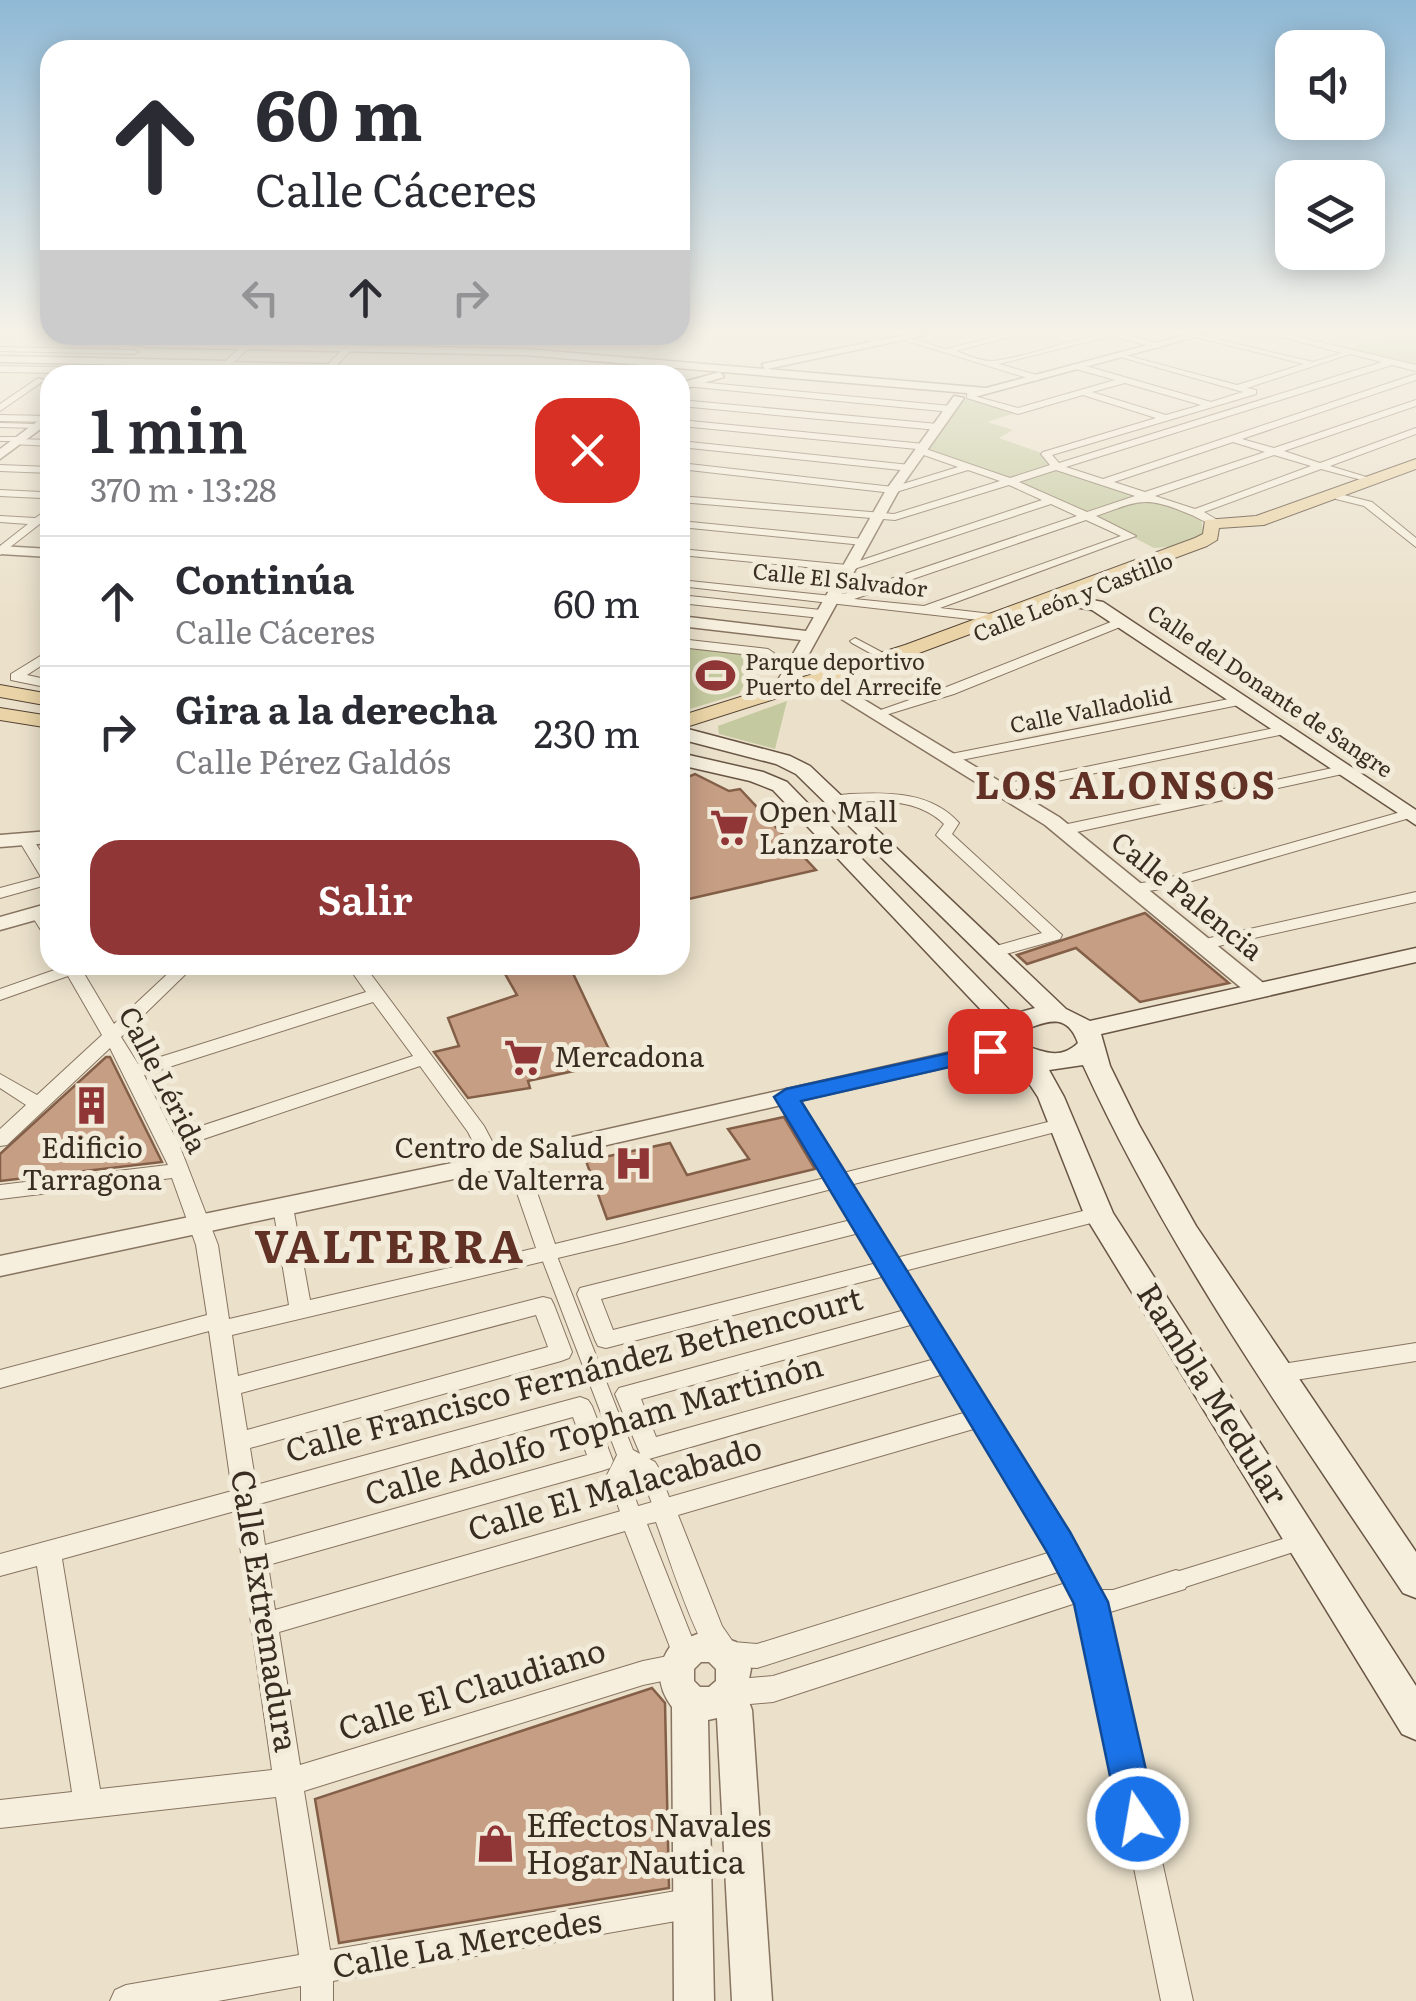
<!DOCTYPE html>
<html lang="es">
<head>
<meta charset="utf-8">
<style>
  :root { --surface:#fff; --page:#f7f7f7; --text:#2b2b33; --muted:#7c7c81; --line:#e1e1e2; --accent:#903637 }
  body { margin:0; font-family:Literata,serif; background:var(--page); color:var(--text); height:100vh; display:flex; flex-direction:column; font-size:38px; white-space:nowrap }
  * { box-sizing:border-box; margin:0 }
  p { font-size:32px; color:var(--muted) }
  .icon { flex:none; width:55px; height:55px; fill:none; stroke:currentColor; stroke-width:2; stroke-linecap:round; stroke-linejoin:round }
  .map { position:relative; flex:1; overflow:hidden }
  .panel { position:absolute; left:40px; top:365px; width:650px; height:610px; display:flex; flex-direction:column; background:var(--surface); border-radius:30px; box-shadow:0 5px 25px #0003 }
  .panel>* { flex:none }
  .banner { position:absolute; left:40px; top:40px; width:650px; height:305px; border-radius:30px; box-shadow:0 5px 25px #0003; background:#fff; color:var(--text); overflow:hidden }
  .controls { position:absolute; left:1275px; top:30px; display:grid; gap:20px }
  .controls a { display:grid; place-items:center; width:110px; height:110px; border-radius:20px; background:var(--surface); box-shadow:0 5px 25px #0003; font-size:50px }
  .pin { position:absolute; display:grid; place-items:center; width:85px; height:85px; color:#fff; margin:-42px; border-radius:20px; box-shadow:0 5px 15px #0006 }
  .me { position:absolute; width:110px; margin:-55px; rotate:348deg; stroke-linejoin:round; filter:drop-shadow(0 0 8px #0008) }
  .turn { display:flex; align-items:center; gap:35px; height:210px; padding:0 50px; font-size:45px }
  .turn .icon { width:130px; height:130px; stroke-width:2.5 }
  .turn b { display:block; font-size:70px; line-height:85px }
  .lanes { display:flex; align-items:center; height:95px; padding:0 50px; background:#0003; justify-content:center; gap:50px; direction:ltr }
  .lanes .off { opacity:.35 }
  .round { display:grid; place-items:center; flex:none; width:105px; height:105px; border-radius:30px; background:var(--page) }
  .summary { display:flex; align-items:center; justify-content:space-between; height:170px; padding:0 50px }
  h1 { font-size:60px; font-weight:600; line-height:75px }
  .button { display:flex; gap:20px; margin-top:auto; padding:20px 50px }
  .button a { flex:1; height:115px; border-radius:30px; background:var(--accent); color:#fff; font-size:40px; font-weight:600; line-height:115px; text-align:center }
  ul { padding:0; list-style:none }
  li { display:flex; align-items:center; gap:30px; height:130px; padding:0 50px; border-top:2px solid var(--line) }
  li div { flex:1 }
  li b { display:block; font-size:38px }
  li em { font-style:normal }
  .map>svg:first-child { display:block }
  .green { fill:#c4c99f }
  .building { fill:#c69e84; stroke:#845f48; stroke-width:2.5 }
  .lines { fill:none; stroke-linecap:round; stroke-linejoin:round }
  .pedestrian-casing { stroke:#877460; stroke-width:2 }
  .minor-casing { stroke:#877460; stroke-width:2 }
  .tertiary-casing { stroke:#877460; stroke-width:3 }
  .secondary-casing { stroke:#695543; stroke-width:3 }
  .primary-casing { stroke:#554334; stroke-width:2 }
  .pedestrian { fill:#f6efdd; fill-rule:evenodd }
  .minor { fill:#f6efdd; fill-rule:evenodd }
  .tertiary { fill:#f6efdd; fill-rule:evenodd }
  .secondary { fill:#f6efdd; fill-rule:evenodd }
  .primary { fill:#ead4a7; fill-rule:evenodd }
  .route { fill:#1a73e8; stroke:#114b97; stroke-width:2.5 }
  .labels { text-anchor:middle; stroke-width:10; stroke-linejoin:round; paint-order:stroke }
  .far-street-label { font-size:22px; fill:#392d22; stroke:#f3ebda }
  .far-poi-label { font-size:22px; fill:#392d22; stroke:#f3ebda; text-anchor:start }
  .poi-label { font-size:28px; fill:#392d22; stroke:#f3ebda; text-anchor:start }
  .street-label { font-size:28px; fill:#392d22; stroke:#f3ebda }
  .near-street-label { font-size:32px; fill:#392d22; stroke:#f3ebda }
  .near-poi-label { font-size:32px; fill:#392d22; stroke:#f3ebda; text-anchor:start }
  .district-label { font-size:38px; font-weight:bold; letter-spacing:2.5px; fill:#613125; stroke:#f3ebda }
  .near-district-label { font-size:45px; font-weight:bold; letter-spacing:2.5px; fill:#613125; stroke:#f3ebda }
</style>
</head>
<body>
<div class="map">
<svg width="1416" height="2001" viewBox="0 0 1416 2001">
  <rect width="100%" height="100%" fill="#ebe1cb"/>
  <g class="green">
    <polygon points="1395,334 1416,334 1416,366 1345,349"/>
    <polygon points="970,397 1018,412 987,422 1013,430 999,438 1039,452 1051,466 1008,479 928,451 964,399"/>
    <polygon points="1054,469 1135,496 1083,512 1015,482"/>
    <polygon points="1144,499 1201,518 1204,535 1181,546 1154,548 1091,515"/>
    <polygon points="680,647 760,657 739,694 680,712"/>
    <polygon points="787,701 775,749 719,734 718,726"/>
  </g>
  <g class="building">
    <polygon points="695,774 729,791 740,789 816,870 680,901 680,780"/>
    <polygon points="1145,913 1229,983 1140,1002 1076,948 1027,964 1017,955"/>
    <polygon points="500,965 569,965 615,1062 528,1081 530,1088 468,1098 434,1052 459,1046 448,1018 517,995"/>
    <polygon points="106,1057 110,1057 162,1162 0,1181 0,1154"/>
    <polygon points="784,1117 815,1169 607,1219 586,1161 670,1143 687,1175 749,1159 728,1129"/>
    <polygon points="652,1688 665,1703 669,1888 339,1943 315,1799"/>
  </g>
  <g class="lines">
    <defs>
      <g id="pedestrian">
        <polygon points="101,337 144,342 147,344 144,346 99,340"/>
        <polygon points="0,423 37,424 41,426 37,428 0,427"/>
        <polygon points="0,437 20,437 24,439 20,441 0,441"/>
        <polygon points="855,638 887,655 889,657 881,659 852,643 850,641"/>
        <polygon points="547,1245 553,1247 555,1251 633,1450 655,1462 658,1467 673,1508 670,1514 663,1516 656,1514 640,1472 630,1466 627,1475 642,1517 639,1523 632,1525 625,1523 622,1517 607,1475 617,1455 539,1251 541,1247"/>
        <polygon points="1302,1533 1309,1535 1312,1541 1309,1547 1176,1590 1169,1587 1166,1581 1169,1575 1176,1572"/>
      </g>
      <g id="minor">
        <polygon points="849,334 862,334 887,343 883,345"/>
        <path d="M1006 334H1021L956 351C967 355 982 362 993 361 1054 354 1100 317 1162 346L1158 348 1111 336 999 364 1040 376 1037 381 901 339 905 337 946 349Z"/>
        <path d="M1195 334 1313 362 1342 353 1271 334H1286L1416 365V371L1392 365 1066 467 1103 479 1416 374V380L1242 439 1274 448 1416 400V406L1284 451 1320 463 1416 428V434L1330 466 1373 479V483L1321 469 1204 512 1219 521V525C1207 525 1200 518 1189 514 1144 495 1139 501 1096 516L1136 536 940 608 1000 615V621L996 622 680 586V580L832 596 852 592 1077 516 1051 504 848 571 680 555V549L847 565 1042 500 1009 485 895 520 680 502V496L894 514 1000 481 968 470 893 493 680 469V463L893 487 958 467 918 453 917 449 681 426 680 420 924 444 929 447 926 449 1010 478 1050 465 1041 454 1043 452 1156 418 1083 395 1018 414 967 398V394L1018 408 1115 380 1076 369 1079 364 1211 402 1243 392 1117 356 1121 354 1237 385 1304 364 1195 337ZM1350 354 1382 362 1059 463 1052 455 1256 394V390L1247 388ZM1125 383 1201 405 1166 415 1092 392ZM1233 442 1265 452 1145 492 1114 482ZM1274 455 1311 466 1195 509 1155 496ZM1056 470 1135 496 1087 512 1019 482ZM1086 520 1121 536 924 606 854 599Z"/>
        <polygon points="253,335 262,335 234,362 328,364 357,335 365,335 328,375 319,375 324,369 229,367 220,375 211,375"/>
        <polygon points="0,347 134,350 138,352 134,354 0,351"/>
        <polygon points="0,366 108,368 112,371 108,374 0,372"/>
        <polygon points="38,378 45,380 0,411 0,404"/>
        <polygon points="688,381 951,406 956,409 951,412 685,386"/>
        <polygon points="680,400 938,424 943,427 938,430 680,406"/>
        <polygon points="0,415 50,416 50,422 0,421"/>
        <polygon points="16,439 50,440 50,446 13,444 13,440"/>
        <polygon points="680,441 910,465 915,468 910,471 680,447"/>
        <polygon points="0,465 50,467 50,473 0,471"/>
        <polygon points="0,490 41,492 46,495 41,498 0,496"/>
        <polygon points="1340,494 1372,502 1416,538 1416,547 1364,506 1336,499 1336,495"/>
        <polygon points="50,508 50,516 0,555 0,546 28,524 0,522 0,516 35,518"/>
        <polygon points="680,521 863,539 868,542 863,545 680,527"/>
        <polygon points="680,595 821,610 827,614 821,618 680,603"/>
        <polygon points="1121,618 1125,619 1125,625 954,694 879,717 872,713 944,688"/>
        <polygon points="680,639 768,649 774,653 768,657 680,647"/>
        <polygon points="50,650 50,660 27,675 50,680 50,688 11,680 11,674"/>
        <polygon points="1239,697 1244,698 1244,704 951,762 944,758 951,754"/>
        <polygon points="1284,726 1289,727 1289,733 999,793 992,789 999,785"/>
        <polygon points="1342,766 1347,767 1347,773 1063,835 1055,830 1063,825"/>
        <path d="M850 794C889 792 932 792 959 823L952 834 1062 935 1060 939 995 957 989 956 987 952 989 948 1042 933 939 838 936 835 944 824C915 796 873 801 836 803L829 799 831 796Z"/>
        <polygon points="1408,810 1415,814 1413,817 1168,888 1135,893 1127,888 1129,885 1161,880"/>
        <polygon points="26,834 31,836 50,866 50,884 0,898 0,888 41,877 18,839"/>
        <polygon points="1416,892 1416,902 1205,949 1197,944 1205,939"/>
        <polygon points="38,908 44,910 50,919 50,936 44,935 30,913"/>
        <path d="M62 965H79L114 1024 177 965H195L121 1037 138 1064 366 992 347 965H364L484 1126 503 1162 500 1167H486L468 1132 420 1066 180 1147 218 1245 229 1319 289 1305 273 1207 276 1202H290L293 1207 310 1300 536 1248 505 1158 508 1153H522L525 1158 555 1244 825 1178 777 1097 786 1091 793 1093 843 1173 1060 1119 1067 1121 1070 1125 1067 1129 850 1185 896 1258 1099 1207 1106 1209 1109 1214 1106 1219 1099 1221 904 1271 1068 1534 1096 1590H1113L1176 1570 1185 1573 1189 1581 1185 1589 1107 1613 1193 2001H1161L1083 1617 1076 1603 773 1702 728 1706 718 1702 714 1693 718 1684 728 1680 773 1676 1066 1583 1061 1571 757 1668C746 1667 728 1670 718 1664 698 1652 666 1548 656 1522L647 1524 698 1653 695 1662 688 1664 686 1676 643 1685 304 1791 330 1950 676 1891 702 1897 706 1908 702 1919 691 1923 676 1921 333 1981V2001H301V1986L218 2001H110L115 1990 126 1985 299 1955 276 1797 0 1828V1800L72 1792 37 1566 0 1576V1554L232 1491 209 1331 0 1388V1370L207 1315 196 1245 172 1178 0 1199V1185L168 1165 110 1048 7 1145 0 1146V1129L26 1105 0 1088V1074L37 1095 102 1035 68 976 0 1000V989L63 967ZM373 1002 413 1056 174 1135 144 1075ZM832 1189 851 1220 580 1288 577 1294 595 1340 598 1346 606 1348 885 1276 905 1310 619 1388 615 1394 641 1456 649 1459 944 1374 967 1412 275 1610 268 1565 601 1471 610 1468 613 1461 592 1406 588 1400 580 1397 256 1485 250 1448 561 1361 569 1358 572 1352 554 1305 551 1299 543 1297 238 1376 232 1335 621 1243ZM859 1233 877 1263 613 1330 601 1299ZM536 1315 548 1347 247 1430 241 1393ZM914 1324 935 1359 656 1437 641 1399ZM573 1417 587 1455 265 1545 259 1504ZM977 1428 1051 1552 757 1644 733 1642 722 1626 678 1515ZM235 1511 272 1770 100 1789 62 1559ZM625 1531 673 1655 643 1661 300 1765 279 1632Z"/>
        <polygon points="1416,1343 1416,1361 1276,1383 1268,1380 1265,1374 1268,1368 1276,1365"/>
      </g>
      <g id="tertiary">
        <polygon points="910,334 931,334 767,369 986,388 1189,334 1206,334 971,398 967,393 525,355 144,347 139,344 144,341 525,349 765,369 762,364"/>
        <polygon points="0,356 228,361 233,364 228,367 0,362"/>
        <polygon points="720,372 724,377 680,390 680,383"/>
        <polygon points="954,396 964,398 899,490 793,683 780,697 768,697 766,693 778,680 801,640 680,626 680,616 806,631 886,490"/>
        <polygon points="50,412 50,422 0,459 0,449"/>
        <polygon points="0,546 50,549 50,557 0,554"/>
        <polygon points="828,678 1059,817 1267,986 1270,991 1267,996 1251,996 1045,825 822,687 820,683"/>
        <polygon points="50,831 50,843 0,847 0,835"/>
        <polygon points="50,903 50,916 0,930 0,917"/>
        <polygon points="1013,1038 1025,1045 1021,1050 515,1166 0,1276 0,1256 515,1150"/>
        <path d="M705 1631 736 1642 751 1669 746 1694 752 1710 772 2001H732L717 1718 708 1720 714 2001H674L672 1707C656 1685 656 1665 672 1644ZM701 1662H709L716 1669V1681L709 1687H700L694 1681V1669Z"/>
      </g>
      <g id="secondary">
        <polygon points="1064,595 1103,602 1416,810 1416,825 1092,610 1058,604 1058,596"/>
        <path d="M684 728 790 756 810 766 1066 1009 1090 1021 1416 948V962L1101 1034 1110 1066 1139 1125 1196 1226 1416 1552V1598L1403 1593C1289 1422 1169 1253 1083 1065L1049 1070 1064 1097 1113 1213 1416 1686V1740L1402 1734 1084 1214 1038 1097 1009 1053 1022 1045C1044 1051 1059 1061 1078 1043 1062 998 1027 1039 1002 1032L773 790 750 781 680 765V753L763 772 787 782 1013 1014 1035 1008 796 774 776 764 680 739V729Z"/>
      </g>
      <g id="primary">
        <polygon points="1416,459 1416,469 1264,525 1219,528 1217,540 1207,546 919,653 680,729 680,716 905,645 1195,538 1203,534 1205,520 1256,516"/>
        <polygon points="0,685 50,694 50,706 0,697"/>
        <polygon points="0,708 50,716 50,728 0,720"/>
      </g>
    </defs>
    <use href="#pedestrian" class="pedestrian-casing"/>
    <use href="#minor" class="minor-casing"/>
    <use href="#tertiary" class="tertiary-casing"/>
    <use href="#secondary" class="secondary-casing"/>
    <use href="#primary" class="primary-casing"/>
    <use href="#pedestrian" class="pedestrian"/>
    <use href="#minor" class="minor"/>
    <use href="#tertiary" class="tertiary"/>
    <use href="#secondary" class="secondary"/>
    <use href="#primary" class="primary"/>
  </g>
  <linearGradient id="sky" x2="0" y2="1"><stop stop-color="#8fb9d6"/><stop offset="0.54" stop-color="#f6f2e8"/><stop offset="1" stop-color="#f6f2e8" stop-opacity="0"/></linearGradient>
  <rect width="1416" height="614" fill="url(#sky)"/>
  <polygon class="route" points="990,1044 1001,1051 998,1056 801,1101 1070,1532 1108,1602 1157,1819 1151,1832 1138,1837 1124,1832 1119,1819 1074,1604 1047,1552 774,1097 786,1089"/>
  <defs>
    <symbol id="stadium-bare" viewBox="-9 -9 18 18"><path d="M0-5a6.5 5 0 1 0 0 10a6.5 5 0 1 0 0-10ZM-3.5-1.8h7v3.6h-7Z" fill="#903637" stroke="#f3ebda" stroke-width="2.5" paint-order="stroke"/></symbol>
    <symbol id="supermarket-bare" viewBox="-9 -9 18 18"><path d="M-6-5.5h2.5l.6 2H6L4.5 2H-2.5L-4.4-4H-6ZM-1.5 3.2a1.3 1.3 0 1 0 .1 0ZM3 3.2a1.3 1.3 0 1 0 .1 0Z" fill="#903637" stroke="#f3ebda" stroke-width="2.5" paint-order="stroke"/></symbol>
    <symbol id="building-bare" viewBox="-9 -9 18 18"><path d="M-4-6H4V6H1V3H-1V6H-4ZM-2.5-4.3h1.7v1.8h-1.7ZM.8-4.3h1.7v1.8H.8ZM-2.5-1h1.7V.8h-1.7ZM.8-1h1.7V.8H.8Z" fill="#903637" stroke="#f3ebda" stroke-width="2.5" paint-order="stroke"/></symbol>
    <symbol id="hospital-bare" viewBox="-9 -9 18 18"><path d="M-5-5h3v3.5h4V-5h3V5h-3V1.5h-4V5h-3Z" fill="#903637" stroke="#f3ebda" stroke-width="2.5" paint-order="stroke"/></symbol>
    <symbol id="shop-bare" viewBox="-9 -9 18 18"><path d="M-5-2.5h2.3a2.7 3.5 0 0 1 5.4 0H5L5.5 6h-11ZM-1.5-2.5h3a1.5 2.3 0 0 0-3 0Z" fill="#903637" stroke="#f3ebda" stroke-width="2.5" paint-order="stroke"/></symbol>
  </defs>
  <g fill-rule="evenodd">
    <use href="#stadium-bare" x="688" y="648" width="55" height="55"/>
    <use href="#supermarket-bare" x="702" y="800" width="55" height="55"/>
    <use href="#supermarket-bare" x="496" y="1030" width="55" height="55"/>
    <use href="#building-bare" x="64" y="1078" width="55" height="55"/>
    <use href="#hospital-bare" x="606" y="1136" width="55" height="55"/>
    <use href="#shop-bare" x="468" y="1816" width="55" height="55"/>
  </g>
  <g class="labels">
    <g class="far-street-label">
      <text transform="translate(840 580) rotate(6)" y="8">Calle El Salvador</text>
      <text transform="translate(1073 597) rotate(-21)" y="8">Calle León y Castillo</text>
      <text transform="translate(1270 691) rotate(34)" y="8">Calle del Donante de Sangre</text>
      <text transform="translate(1091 710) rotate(-11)" y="8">Calle Valladolid</text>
    </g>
    <g class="far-poi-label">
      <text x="745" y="670">Parque deportivo<tspan x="745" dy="25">Puerto del Arrecife</tspan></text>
    </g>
    <g class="poi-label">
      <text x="759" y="822">Open Mall<tspan x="759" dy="32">Lanzarote</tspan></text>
      <text x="554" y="1067">Mercadona</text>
      <text x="92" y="1158" text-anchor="middle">Edificio<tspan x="92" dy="32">Tarragona</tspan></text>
      <text x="604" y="1158" text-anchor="end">Centro de Salud<tspan x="604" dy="32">de Valterra</tspan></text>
    </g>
    <g class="street-label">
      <text transform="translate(1187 896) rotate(39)" y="10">Calle Palencia</text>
      <text transform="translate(163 1080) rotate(63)" y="10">Calle Lérida</text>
    </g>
    <g class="near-street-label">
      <text transform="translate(574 1375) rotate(-15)" y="11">Calle Francisco Fernández Bethencourt</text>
      <text transform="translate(1212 1394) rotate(58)" y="11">Rambla Medular</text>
      <text transform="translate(594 1430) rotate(-16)" y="11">Calle Adolfo Topham Martinón</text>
      <text transform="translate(615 1489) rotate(-16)" y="11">Calle El Malacabado</text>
      <text transform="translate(264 1611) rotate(81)" y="11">Calle Extremadura</text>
      <text transform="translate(472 1690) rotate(-17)" y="11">Calle El Claudiano</text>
      <text transform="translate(467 1944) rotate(-10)" y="11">Calle La Mercedes</text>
    </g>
    <g class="near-poi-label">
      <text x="526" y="1837">Effectos Navales<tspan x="526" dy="37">Hogar Nautica</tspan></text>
    </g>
    <g class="district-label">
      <text x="1126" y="799">LOS ALONSOS</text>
    </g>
    <g class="near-district-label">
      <text x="390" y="1263">VALTERRA</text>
    </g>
  </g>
</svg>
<div class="controls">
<a><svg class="icon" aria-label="sound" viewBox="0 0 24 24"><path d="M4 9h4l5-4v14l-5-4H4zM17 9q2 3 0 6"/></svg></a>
<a><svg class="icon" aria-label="layers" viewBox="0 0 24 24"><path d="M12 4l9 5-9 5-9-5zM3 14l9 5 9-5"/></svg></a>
</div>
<div class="pin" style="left:990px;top:1051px;background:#d93025"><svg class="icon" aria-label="arrive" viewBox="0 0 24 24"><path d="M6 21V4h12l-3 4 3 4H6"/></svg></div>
<svg class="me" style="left:1138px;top:1819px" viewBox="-20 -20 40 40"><circle r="17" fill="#1a73e8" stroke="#fff" stroke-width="3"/><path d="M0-11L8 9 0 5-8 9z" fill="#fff"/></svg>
<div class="banner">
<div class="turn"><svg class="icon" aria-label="ahead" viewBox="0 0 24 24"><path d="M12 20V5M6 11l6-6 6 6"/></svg><div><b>60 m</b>Calle Cáceres</div></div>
<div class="lanes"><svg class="icon off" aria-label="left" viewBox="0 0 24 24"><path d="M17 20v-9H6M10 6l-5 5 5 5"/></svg><svg class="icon" aria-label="ahead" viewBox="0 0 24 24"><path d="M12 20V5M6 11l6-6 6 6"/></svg><svg class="icon off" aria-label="right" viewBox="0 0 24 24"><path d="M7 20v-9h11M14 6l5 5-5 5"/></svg></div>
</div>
<section class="panel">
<div class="summary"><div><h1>1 min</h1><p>370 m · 13:28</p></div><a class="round" style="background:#d93025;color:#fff"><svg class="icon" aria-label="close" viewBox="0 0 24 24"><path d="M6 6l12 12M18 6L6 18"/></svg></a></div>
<ul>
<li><svg class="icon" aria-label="ahead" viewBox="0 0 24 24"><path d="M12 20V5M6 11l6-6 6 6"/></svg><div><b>Continúa</b><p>Calle Cáceres</p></div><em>60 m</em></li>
<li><svg class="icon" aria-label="right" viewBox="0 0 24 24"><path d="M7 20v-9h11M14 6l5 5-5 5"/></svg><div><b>Gira a la derecha</b><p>Calle Pérez Galdós</p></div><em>230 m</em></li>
</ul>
<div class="button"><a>Salir</a></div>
</section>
</div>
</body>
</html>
